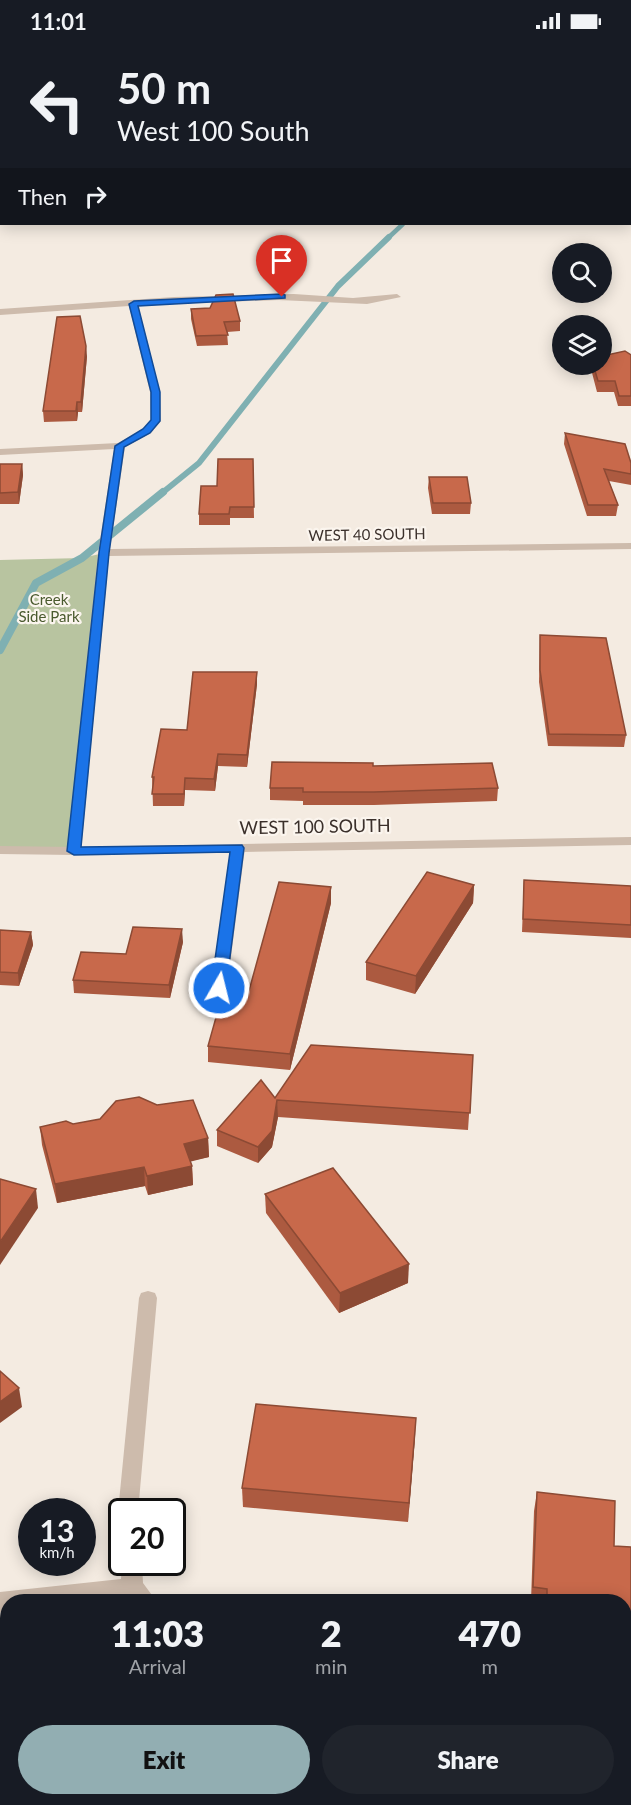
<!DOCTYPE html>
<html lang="en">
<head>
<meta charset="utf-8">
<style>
  :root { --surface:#171b24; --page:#20242c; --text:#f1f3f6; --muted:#9ea1a6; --accent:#92aeb2 }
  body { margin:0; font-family:Lato,sans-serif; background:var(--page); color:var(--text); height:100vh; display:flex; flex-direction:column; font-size:22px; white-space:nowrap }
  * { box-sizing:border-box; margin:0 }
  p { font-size:20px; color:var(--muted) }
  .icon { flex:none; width:33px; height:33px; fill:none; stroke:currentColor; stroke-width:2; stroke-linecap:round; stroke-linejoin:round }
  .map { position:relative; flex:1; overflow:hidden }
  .details { position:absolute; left:0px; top:1552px; width:632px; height:212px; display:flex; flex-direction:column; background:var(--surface); border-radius:24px 24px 0 0; box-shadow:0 3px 15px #0003 }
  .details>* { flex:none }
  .hud { position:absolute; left:0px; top:0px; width:632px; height:183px; box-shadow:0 3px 15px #0003; background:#171b24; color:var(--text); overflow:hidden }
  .buttons { position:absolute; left:552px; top:201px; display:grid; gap:12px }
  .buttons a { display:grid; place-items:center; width:60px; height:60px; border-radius:50%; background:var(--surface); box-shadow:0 3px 15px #0003; font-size:30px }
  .speed { position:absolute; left:18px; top:1456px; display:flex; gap:12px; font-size:30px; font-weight:700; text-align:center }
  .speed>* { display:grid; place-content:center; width:78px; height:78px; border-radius:50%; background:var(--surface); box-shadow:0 3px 15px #0003; line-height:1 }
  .speed small { font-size:15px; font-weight:400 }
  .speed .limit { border:3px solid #111; border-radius:9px; background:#fff; color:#111 }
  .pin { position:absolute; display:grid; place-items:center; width:51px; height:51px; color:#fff; margin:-62px -26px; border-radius:50% 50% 50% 0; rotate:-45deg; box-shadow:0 0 6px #0007 }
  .pin .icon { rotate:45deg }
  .me { position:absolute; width:66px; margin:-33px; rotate:8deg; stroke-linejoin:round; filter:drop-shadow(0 0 4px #0008) }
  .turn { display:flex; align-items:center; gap:21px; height:126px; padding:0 18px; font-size:27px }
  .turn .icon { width:78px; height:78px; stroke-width:2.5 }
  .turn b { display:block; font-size:42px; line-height:51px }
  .then { display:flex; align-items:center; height:57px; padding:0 18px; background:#0003; gap:12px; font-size:22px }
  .eta { display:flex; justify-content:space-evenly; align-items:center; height:102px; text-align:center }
  .eta b { font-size:36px; font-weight:800; line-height:42px }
  .button { display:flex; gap:12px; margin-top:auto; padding:12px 18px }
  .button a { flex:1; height:69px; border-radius:36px; background:var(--accent); color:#111; font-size:24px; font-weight:800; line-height:69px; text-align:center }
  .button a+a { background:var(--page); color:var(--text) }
  .status { display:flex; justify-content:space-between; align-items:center; height:42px; padding:0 30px; background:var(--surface); direction:ltr }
  .status svg { height:16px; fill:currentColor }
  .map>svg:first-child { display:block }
  .green { fill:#b8c4a0 }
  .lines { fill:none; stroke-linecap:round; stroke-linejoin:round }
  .stream-far2 { stroke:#7fb0b2; stroke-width:4.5 }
  .stream-far1 { stroke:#7fb0b2; stroke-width:6 }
  .stream { stroke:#7fb0b2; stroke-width:8 }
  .service { fill:#cdbbac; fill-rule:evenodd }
  .minor { fill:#cdbbac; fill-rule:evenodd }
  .tertiary { fill:#cdbbac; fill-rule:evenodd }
  .wall { fill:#ac5a40 }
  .shaded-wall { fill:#8c4a34 }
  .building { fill:#c8694b; stroke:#8c4a34; stroke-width:1.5 }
  .route { fill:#1a73e8; stroke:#114b97; stroke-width:1.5 }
  .labels { text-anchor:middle; stroke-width:4.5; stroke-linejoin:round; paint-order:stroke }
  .far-street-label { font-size:15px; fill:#3b302b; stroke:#fbf5ee }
  .far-park-label { font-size:15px; fill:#4a5a2e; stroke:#fbf5ee }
  .street-label { font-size:18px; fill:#3b302b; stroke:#fbf5ee }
</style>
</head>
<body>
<div class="status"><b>11:01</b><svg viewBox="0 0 49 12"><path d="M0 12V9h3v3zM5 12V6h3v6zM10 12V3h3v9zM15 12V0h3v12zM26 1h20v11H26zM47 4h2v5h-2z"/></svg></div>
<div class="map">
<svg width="631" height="1763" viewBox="0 0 631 1763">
  <rect width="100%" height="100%" fill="#f4ebe1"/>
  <polygon class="green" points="104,511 74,809 0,808 0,518 82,516"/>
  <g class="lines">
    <g class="stream-far2">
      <polyline points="623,2 625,0"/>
      <polyline points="387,197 403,182"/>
    </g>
    <polyline class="stream-far1" points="162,451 199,421 338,244 389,195"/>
    <polyline class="stream" points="0,608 36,541 82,516 163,450"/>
    <polygon class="service" points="238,802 245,806 227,946 219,951 211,946 231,806"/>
    <g class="minor">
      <polygon points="405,0 412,0 413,2 406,2"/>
      <polygon points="294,252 353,256 397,252 401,255 367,262 279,258 138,263 160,350 161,379 151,391 125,405 110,507 631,501 631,507 109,514 81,809 74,813 69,812 67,809 98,511 114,407 0,413 0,407 118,401 143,387 151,379 150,350 129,264 0,273 0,267 174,255"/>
      <polygon points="148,1249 155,1251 157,1256 138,1470 122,1470 122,1477 118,1470 139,1256 141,1251"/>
      <polygon points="122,1519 122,1521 142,1521 143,1541 157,1560 132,1560 127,1555 84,1560 8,1560 8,1569 0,1570 0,1550 121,1537"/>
      <polygon points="364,1756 389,1756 392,1763 367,1763"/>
    </g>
    <g class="tertiary">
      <rect x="630" y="12" width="1" height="4"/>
      <polygon points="631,795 631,803 74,813 0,812 0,804 74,805"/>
    </g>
  </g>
  <g class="wall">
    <polygon points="0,0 86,0 86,2 2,2 2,96 0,96 0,43 1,42 0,42"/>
    <polygon points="442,0 596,0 598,2 444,2"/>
    <polygon points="210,266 240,279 240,289 227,290 228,303 197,304 191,277 191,267"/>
    <polygon points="631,313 631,364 618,364 614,350 597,350 591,327 591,322 602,322"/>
    <polygon points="87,314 82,370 78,370 77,379 44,380 43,369"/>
    <polygon points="565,391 631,421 631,443 609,439 618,463 616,474 587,474 564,402"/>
    <polygon points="253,417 254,476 230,476 230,483 199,483 199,472 217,444"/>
    <polygon points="0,422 22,422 23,433 19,462 0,462"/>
    <polygon points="429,435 471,461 470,472 432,472 428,446"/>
    <polygon points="540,593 626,693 624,705 548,704 539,640"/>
    <polygon points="257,630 257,642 247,725 218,724 215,749 185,748 184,764 153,764 152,735 187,688"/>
    <polygon points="373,724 498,746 497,759 374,763 303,763 303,759 270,758 270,746"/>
    <polygon points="524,838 631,844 631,896 522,890"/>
    <polygon points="474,843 473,861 415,952 366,938 366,920"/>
    <polygon points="331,845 331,861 290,1028 208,1020 208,1004 247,956"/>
    <polygon points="0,888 31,890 33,903 19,944 0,943"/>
    <polygon points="183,900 170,956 74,951 73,938 126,912"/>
    <polygon points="473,1013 468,1088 278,1075 272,1105 258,1121 217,1104 217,1088 275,1056"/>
    <polygon points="73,1082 208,1096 209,1115 190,1119 192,1124 193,1143 148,1153 145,1144 57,1161 42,1103 40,1085"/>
    <polygon points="265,1152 408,1241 339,1271 266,1171"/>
    <polygon points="415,1395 408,1480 243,1465 242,1446"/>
    <polygon points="537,1450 614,1504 631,1505 631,1609 624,1608 624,1560 531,1560 534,1469"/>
    <polygon points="8,1643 8,1756 76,1756 76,1763 0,1763 0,1644"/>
  </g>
  <g class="shaded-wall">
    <polygon points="86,304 87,314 82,370 81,360"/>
    <polygon points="77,360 78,370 77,379 76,369"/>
    <polygon points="22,422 23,433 19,462 18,450"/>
    <polygon points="257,630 257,642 247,725 247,713"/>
    <polygon points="218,712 218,724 215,749 214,737"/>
    <polygon points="185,736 185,748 184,764 184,752"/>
    <polygon points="474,843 473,861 415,952 416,934"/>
    <polygon points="331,845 331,861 290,1028 290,1012"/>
    <polygon points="182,887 183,900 170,956 169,943"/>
    <polygon points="31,890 33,903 19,944 18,931"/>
    <polygon points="277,1058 278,1075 272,1105 258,1121 258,1105"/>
    <polygon points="208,1096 209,1115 185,1121 184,1102"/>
    <polygon points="192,1124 193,1143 148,1153 147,1134"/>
    <polygon points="144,1125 145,1144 57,1161 55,1142"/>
    <polygon points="36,1147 38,1166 0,1223 0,1200"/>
    <polygon points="409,1222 408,1241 339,1271 340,1251"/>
    <polygon points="19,1346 22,1365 0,1381 0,1360"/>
    <polygon points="416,1376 415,1395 408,1480 409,1461"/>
    <rect x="74" y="1756" width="2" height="7"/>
  </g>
  <g class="building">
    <polygon points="0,0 82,0 82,2 2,2 2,35 0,34"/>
    <polygon points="108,0 356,0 357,2 108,2"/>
    <polygon points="451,0 596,0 598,2 453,2"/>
    <polygon points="2,40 2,88 0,88 0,43"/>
    <polygon points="233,252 240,279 224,280 228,293 196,294 191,267 210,266 216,253"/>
    <polygon points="80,274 86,304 81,360 77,360 76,369 43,369 57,275"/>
    <polygon points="625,309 631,313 631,354 619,354 615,339 598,339 593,322 602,322 602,314"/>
    <polygon points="565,391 625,402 631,421 631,432 604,427 618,463 588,463"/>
    <polygon points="218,417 253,417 254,465 230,465 229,472 199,472 201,444 217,444"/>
    <polygon points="0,422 22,422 18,450 0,451"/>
    <polygon points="429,435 467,435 471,461 433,461"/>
    <polygon points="540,593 606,596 626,693 549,692 540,628"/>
    <polygon points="193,630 257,630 247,713 218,712 214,737 185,736 184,752 152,752 154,735 152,735 161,687 187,688"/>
    <polygon points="272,720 373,721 373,724 492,721 498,746 374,750 303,750 303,746 270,746"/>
    <polygon points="427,830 474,843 416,934 366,920"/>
    <polygon points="524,838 631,844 631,883 523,877"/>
    <polygon points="279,840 331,845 290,1012 208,1004 222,954 247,956"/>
    <polygon points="133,885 182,887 169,943 73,938 81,910 126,912"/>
    <polygon points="0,888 31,890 18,931 0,930"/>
    <polygon points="311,1003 473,1013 470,1071 277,1058 272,1089 258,1105 217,1088 261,1038 275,1056"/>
    <polygon points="139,1055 157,1063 193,1058 208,1096 184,1102 192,1124 147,1134 144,1125 55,1142 40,1085 66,1079 73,1082 100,1077 116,1059"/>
    <polygon points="333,1126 409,1222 340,1251 265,1152"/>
    <polygon points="0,1137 36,1147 0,1200"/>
    <polygon points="0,1329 19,1346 0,1360"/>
    <polygon points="256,1362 416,1376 409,1461 242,1446"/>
    <polygon points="537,1450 615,1459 614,1504 631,1505 631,1589 624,1589 624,1560 547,1560 547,1547 533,1545"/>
    <polygon points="8,1643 8,1756 0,1757 0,1644"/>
    <rect x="28" y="1756" width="46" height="7"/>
  </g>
  <polygon class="route" points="282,252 285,253 285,256 138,264 160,350 160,379 150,391 124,405 109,511 81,805 242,803 244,806 226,946 219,950 211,946 230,810 74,813 67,809 99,511 115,404 143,387 151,378 151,350 129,262 134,259"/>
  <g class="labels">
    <g class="far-street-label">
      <text transform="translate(367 493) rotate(-1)" y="5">WEST 40 SOUTH</text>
    </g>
    <g class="far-park-label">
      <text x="49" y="563">Creek<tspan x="49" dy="17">Side Park</tspan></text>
    </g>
    <g class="street-label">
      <text transform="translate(315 785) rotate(-1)" y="6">WEST 100 SOUTH</text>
    </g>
  </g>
</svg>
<div class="buttons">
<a><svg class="icon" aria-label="search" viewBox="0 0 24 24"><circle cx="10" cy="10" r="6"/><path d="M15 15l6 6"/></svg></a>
<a><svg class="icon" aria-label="layers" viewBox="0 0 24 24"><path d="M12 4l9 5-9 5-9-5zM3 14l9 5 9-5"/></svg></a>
</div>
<div class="speed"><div>13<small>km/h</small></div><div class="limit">20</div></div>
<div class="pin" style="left:282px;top:255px;background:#d93025"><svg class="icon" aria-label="arrive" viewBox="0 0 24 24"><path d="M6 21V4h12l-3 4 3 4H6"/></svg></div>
<svg class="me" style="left:219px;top:946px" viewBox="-20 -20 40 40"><circle r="17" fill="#1a73e8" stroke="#fff" stroke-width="3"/><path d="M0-11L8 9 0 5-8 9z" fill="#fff"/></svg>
<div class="hud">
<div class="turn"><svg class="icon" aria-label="left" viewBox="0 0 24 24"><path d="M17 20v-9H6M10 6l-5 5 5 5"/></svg><div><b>50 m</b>West 100 South</div></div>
<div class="then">Then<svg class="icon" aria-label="right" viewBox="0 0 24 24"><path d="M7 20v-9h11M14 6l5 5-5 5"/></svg></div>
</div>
<section class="details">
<div class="eta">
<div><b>11:03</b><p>Arrival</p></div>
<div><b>2</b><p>min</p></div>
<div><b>470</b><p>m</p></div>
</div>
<div class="button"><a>Exit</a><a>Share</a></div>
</section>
</div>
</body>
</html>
